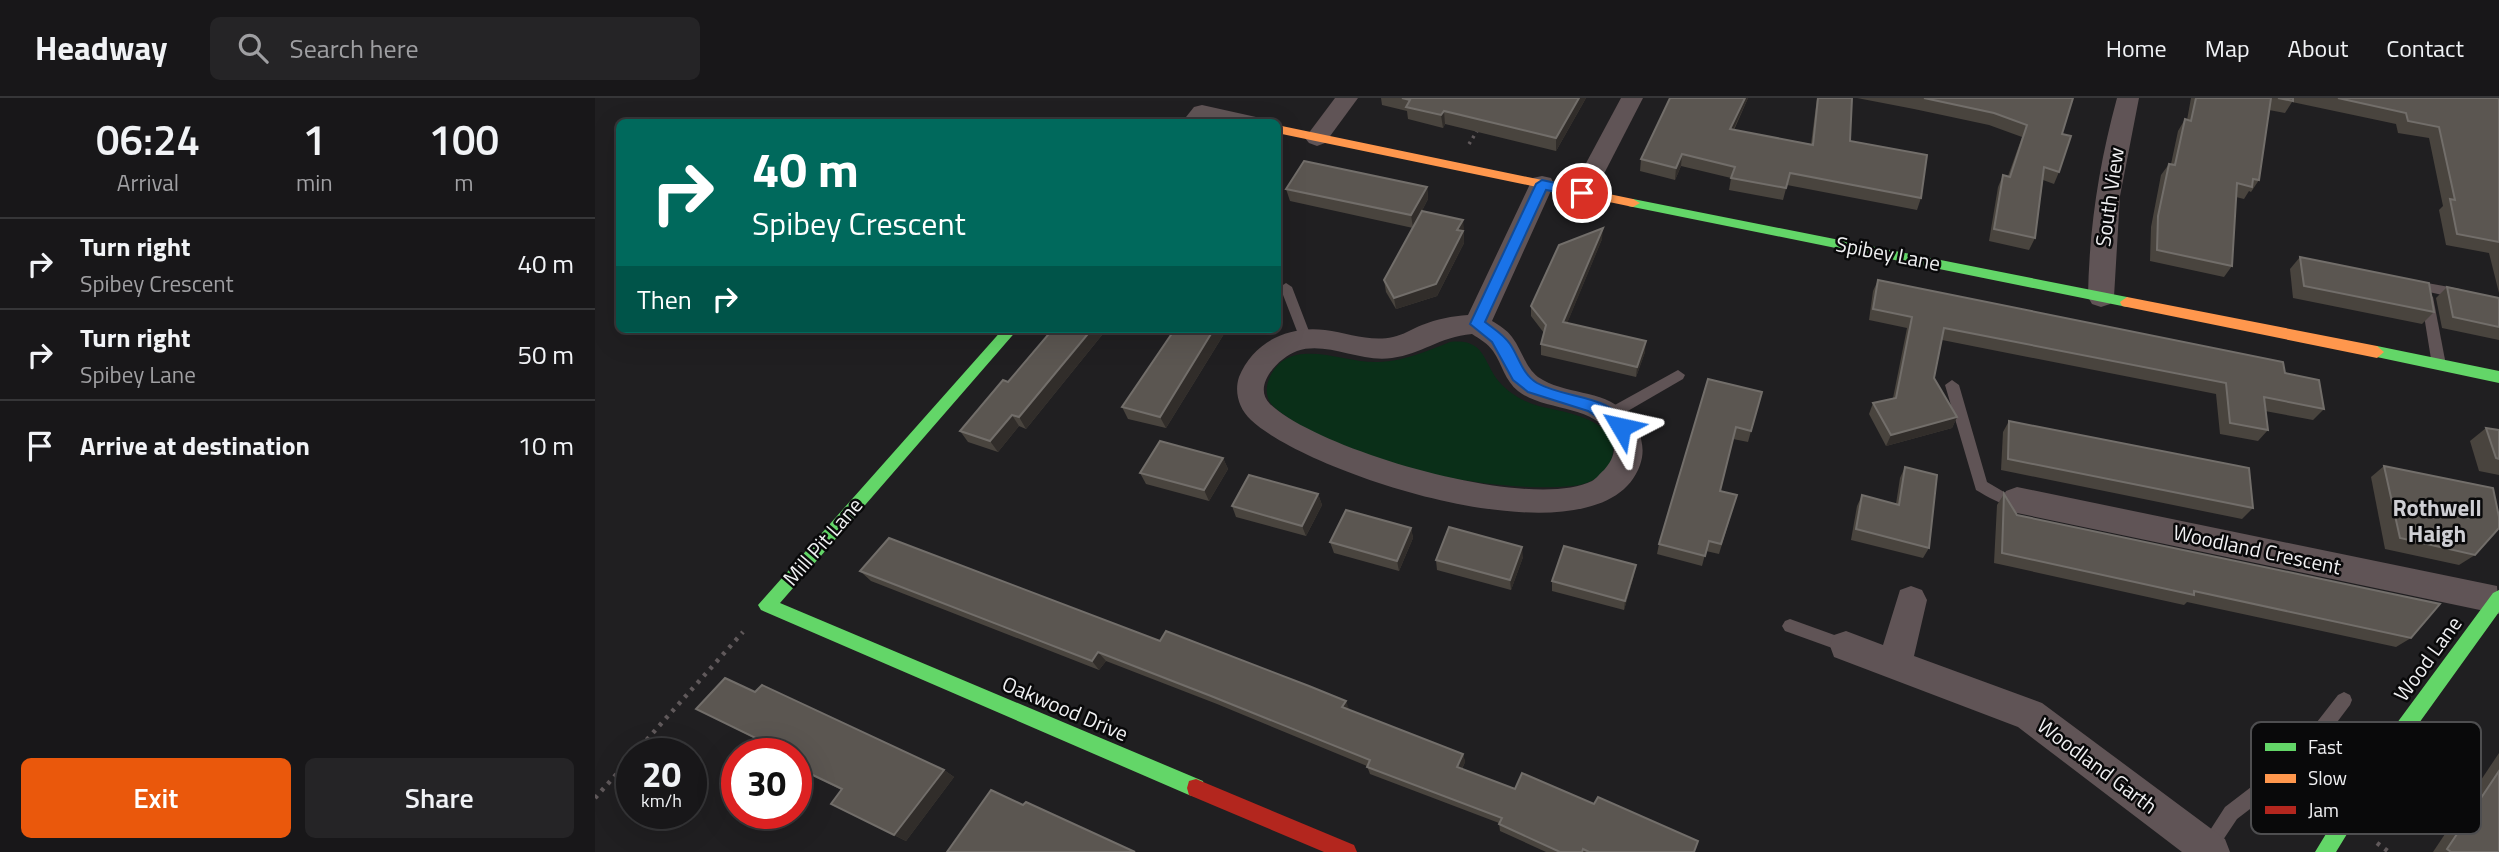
<!DOCTYPE html>
<html lang="en">
<head>
<meta charset="utf-8">
<style>
  :root { --surface:#181719; --page:#252426; --text:#f1f3f6; --muted:#9f9fa2; --line:#363638; --accent:#ea580c }
  body { margin:0; font-family:"Titillium Web",sans-serif; background:var(--page); color:var(--text); height:100vh; display:flex; flex-direction:column; font-size:26px; white-space:nowrap }
  * { box-sizing:border-box; margin:0 }
  p { font-size:23px; color:var(--muted) }
  .icon { flex:none; width:38px; height:38px; fill:none; stroke:currentColor; stroke-width:2; stroke-linecap:round; stroke-linejoin:round }
  .map { position:relative; flex:1; overflow:hidden }
  .drawer { display:flex; flex-direction:column; background:var(--surface); width:595px }
  .drawer>* { flex:none }
  .hud { position:absolute; left:21px; top:21px; width:665px; height:214px; border-radius:10px; box-shadow:0 7px 28px #0002,0 0 0 2px var(--line); background:#00695c; color:#fff; overflow:hidden }
  .speed { position:absolute; left:21px; top:640px; display:flex; gap:14px; font-size:35px; font-weight:700; text-align:center }
  .speed>* { display:grid; place-content:center; width:91px; height:91px; border-radius:50%; background:var(--surface); box-shadow:0 7px 28px #0002,0 0 0 2px var(--line); line-height:1 }
  .speed small { font-size:18px; font-weight:400 }
  .speed .limit { border:10px solid #d22; background:#fff; color:#111 }
  .pin { position:absolute; display:grid; place-items:center; width:60px; height:60px; color:#fff; margin:-30px; border:4px solid #fff; border-radius:50%; box-shadow:0 2px 7px #0007 }
  .me { position:absolute; width:77px; margin:-38px; rotate:306deg; stroke-linejoin:round; filter:drop-shadow(0 0 5px #0008) }
  .turn { display:flex; align-items:center; gap:24px; height:147px; padding:0 21px; font-size:32px }
  .turn .icon { width:91px; height:91px; stroke-width:2.5 }
  .turn b { display:block; font-size:49px; line-height:60px }
  .then { display:flex; align-items:center; height:66px; padding:0 21px; background:#0003; gap:14px; font-size:26px }
  .eta { display:flex; justify-content:space-evenly; align-items:center; height:119px; text-align:center }
  .eta b { font-size:42px; font-weight:600; line-height:49px }
  .button { display:flex; gap:14px; margin-top:auto; padding:14px 21px }
  .button a { flex:1; height:80px; border-radius:10px; background:var(--accent); color:#fff; font-size:28px; font-weight:600; line-height:80px; text-align:center }
  .button a+a { background:var(--page); color:var(--text) }
  ul { padding:0; list-style:none }
  li { display:flex; align-items:center; gap:21px; height:91px; padding:0 21px; border-top:2px solid var(--line) }
  li div { flex:1 }
  li b { display:block; font-size:26px }
  li em { font-style:normal }
  header { display:flex; align-items:center; gap:42px; box-sizing:border-box; height:98px; padding:0 35px; background:var(--surface); border-bottom:2px solid var(--line) }
  header strong { font-size:33px }
  nav { display:flex; gap:38px; margin-inline-start:auto; font-size:24px }
  .search { width:490px; height:63px; background:var(--page); display:flex; align-items:center; gap:18px; box-sizing:border-box; padding:0 24px; border-radius:10px; color:var(--muted); font-size:26px }
  main { display:flex; flex:1; min-height:0 }
  .map>svg:first-child { display:block }
  .green { fill:#0a2f18 }
  .lines { fill:none; stroke-linecap:round; stroke-linejoin:round }
  .path-far1 { stroke:#60595b; stroke-width:3.5; stroke-dasharray:2.5 4.5; stroke-linecap:butt }
  .path { stroke:#60595b; stroke-width:4.5; stroke-dasharray:3.5 6; stroke-linecap:butt }
  .lane { fill:#605456; fill-rule:evenodd }
  .street { fill:#605456; fill-rule:evenodd }
  .fast { fill:#63d668; fill-rule:evenodd }
  .slow { fill:#ff974d; fill-rule:evenodd }
  .jam { fill:#b3261e; fill-rule:evenodd }
  .wall { fill:#49443e }
  .shaded-wall { fill:#312d2a }
  .building { fill:#5b5651; stroke:#726e6a; stroke-width:2 }
  .route { fill:#1a73e8; stroke:#114b97; stroke-width:2 }
  .labels { text-anchor:middle; stroke-width:5; stroke-linejoin:round; paint-order:stroke }
  .street-label { font-size:21px; fill:#f0f0f2; stroke:#09090a }
  .neighbourhood-label { font-size:23px; font-weight:bold; fill:#cfcfd4; stroke:#09090a }
  .key { fill:#09090a; stroke:#4e4e50; stroke-width:2 }
  .key-label { font-size:19px; fill:#f0f0f2 }
</style>
</head>
<body>
<header>
<strong>Headway</strong>
<div class="search"><svg class="icon" aria-label="search" viewBox="0 0 24 24"><circle cx="10" cy="10" r="6"/><path d="M15 15l6 6"/></svg>Search here</div>
<nav><a>Home</a><a>Map</a><a>About</a><a>Contact</a></nav>
</header>
<main>
<section class="drawer">
<div class="eta">
<div><b>06:24</b><p>Arrival</p></div>
<div><b>1</b><p>min</p></div>
<div><b>100</b><p>m</p></div>
</div>
<ul>
<li><svg class="icon" aria-label="right" viewBox="0 0 24 24"><path d="M7 20v-9h11M14 6l5 5-5 5"/></svg><div><b>Turn right</b><p>Spibey Crescent</p></div><em>40 m</em></li>
<li><svg class="icon" aria-label="right" viewBox="0 0 24 24"><path d="M7 20v-9h11M14 6l5 5-5 5"/></svg><div><b>Turn right</b><p>Spibey Lane</p></div><em>50 m</em></li>
<li><svg class="icon" aria-label="arrive" viewBox="0 0 24 24"><path d="M6 21V4h12l-3 4 3 4H6"/></svg><div><b>Arrive at destination</b></div><em>10 m</em></li>
</ul>
<div class="button"><a>Exit</a><a>Share</a></div>
</section>
<div class="map">
<svg width="1904" height="754" viewBox="0 0 1904 754">
  <rect width="100%" height="100%" fill="#201f21"/>
  <path class="green" d="M855 244C893 240 887 267 907 287 936 315 962 307 994 322 1036 341 1018 385 977 388 935 392 887 386 845 378 799 368 715 341 679 309 671 302 670 291 674 281 693 235 749 266 784 264 810 263 832 253 855 244Z"/>
  <g class="lines">
    <polyline class="path-far1" points="874,46 884,30"/>
    <g class="path">
      <polyline points="39,656 148,534"/>
      <polyline points="0,700 37,659"/>
      <polyline points="1782,745 1794,754"/>
    </g>
    <g class="lane">
      <polygon points="1816,182 1865,191 1871,196 1865,201 1812,189 1810,186"/>
      <polygon points="691,185 697,189 717,241 716,244 706,244 705,241 685,189"/>
      <polygon points="1832,194 1838,199 1851,267 1844,272 1837,267 1826,199"/>
      <polygon points="1083,272 1090,277 1088,281 1019,321 1009,321 1007,317 1009,313"/>
      <path d="M1357 282 1364 287 1392 384 1409 394 1427 398 1429 402 1427 406C1411 411 1395 400 1381 392L1350 287Z"/>
      <polygon points="1195,521 1256,543 1259,548 1256,553 1251,555 1190,533 1187,528 1190,523"/>
      <polygon points="1749,594 1755,597 1757,602 1755,607 1706,672 1642,721 1620,754 1601,754 1630,709 1694,660 1743,597"/>
    </g>
    <g class="street">
      <polygon points="740,0 763,0 730,45 722,48 714,45 710,40"/>
      <polygon points="1026,0 1048,0 996,101 987,103 978,101 975,95"/>
      <path d="M1522 0H1544L1525 98 1519 199 1515 206 1506 209 1497 206 1493 199C1494 131 1504 66 1522 0Z"/>
      <polygon points="607,7 661,19 665,24 587,24 599,9"/>
      <path d="M947 78 956 80 959 86 897 223C904 227 912 232 917 239 927 252 930 269 943 279 969 297 1007 291 1030 314 1044 328 1052 348 1045 367 1008 473 714 377 656 322 644 311 639 294 644 279 658 244 694 227 730 232 753 235 775 244 798 239 808 237 817 231 827 227 842 221 857 218 873 217L935 86 938 80ZM877 236C885 241 893 246 898 253 907 266 910 283 923 293 949 314 1000 306 1016 339 1023 351 1017 363 1009 372 1005 375 1001 381 997 383 935 414 725 353 675 306 656 287 685 259 702 253 732 243 765 265 797 260 827 256 844 239 877 236Z"/>
      <polygon points="1422,389 1902,488 1904,516 1422,415 1411,411 1407,402 1411,393"/>
      <polygon points="1316,488 1327,492 1332,502 1319,558 1447,605 1630,741 1635,754 1587,754 1423,629 1239,559 1235,548 1239,537 1251,533 1288,547 1305,492"/>
    </g>
    <g class="fast">
      <polygon points="1038,101 1532,199 1539,204 1532,209 1033,108 1033,102"/>
      <polygon points="408,231 423,231 185,505 608,683 610,690 608,697 601,699 594,697 166,512 163,507"/>
      <polygon points="1782,248 1904,273 1904,285 1777,258 1775,254"/>
      <polygon points="1904,492 1904,514 1796,664 1741,754 1720,754 1782,652 1898,495"/>
    </g>
    <g class="slow">
      <polygon points="682,27 1038,101 1045,105 1038,109 682,35"/>
      <polygon points="1532,199 1782,248 1789,254 1782,260 1527,208 1525,204"/>
    </g>
    <polygon class="jam" points="601,681 759,747 762,754 729,754 594,697 592,690 594,683"/>
  </g>
  <g class="wall">
    <polygon points="786,0 991,0 961,53 850,26 848,30 813,21 812,13 787,7"/>
    <polygon points="1075,0 1153,0 1139,32 1216,46 1222,0 1257,0 1255,43 1326,100 1322,112 1192,87 1188,102 1134,92 1136,80 1086,68 1080,82 1045,73 1046,61"/>
    <polygon points="1262,0 1478,0 1467,36 1464,74 1459,86 1448,82 1440,140 1434,152 1394,143 1403,89 1408,77 1413,78 1427,39 1394,27 1319,11"/>
    <polygon points="1596,0 1904,0 1904,195 1894,155 1851,147 1844,112 1848,108 1834,40 1803,35 1801,26 1697,4 1690,15 1674,12 1664,82 1656,94 1654,93 1649,101 1641,99 1637,168 1629,179 1555,163 1556,129 1566,77 1574,66 1576,66 1583,33 1590,21 1592,22"/>
    <polygon points="832,89 833,101 818,130 695,103 691,91"/>
    <polygon points="868,122 869,145 842,198 801,211 791,194 789,182"/>
    <polygon points="1007,141 972,225 1050,254 1041,279 946,257 946,246 949,235 936,218 936,208"/>
    <polygon points="1705,159 1839,214 1827,226 1698,200 1695,171"/>
    <polygon points="1283,182 1690,275 1729,311 1718,322 1670,313 1673,332 1663,343 1625,336 1621,296 1347,242 1339,280 1362,319 1357,330 1291,348 1274,316 1278,305 1298,300 1312,230 1274,222 1278,193"/>
    <polygon points="1852,189 1904,200 1904,242 1847,230 1841,200"/>
    <polygon points="458,231 510,231 506,235 507,237 431,331 424,328 403,354 373,344 365,333 413,284"/>
    <polygon points="580,231 632,231 571,330 533,321 527,309"/>
    <polygon points="1113,281 1167,294 1153,344 1138,341 1125,393 1142,397 1124,456 1111,453 1107,468 1062,456 1064,446"/>
    <polygon points="1414,323 1658,410 1647,421 1406,372 1408,334"/>
    <polygon points="1891,330 1904,332 1904,377 1884,373 1875,343"/>
    <polygon points="628,360 633,371 614,403 551,386 545,375"/>
    <polygon points="1789,368 1880,457 1864,467 1790,451 1776,379"/>
    <polygon points="1310,369 1334,450 1328,460 1256,442 1262,408 1267,397 1301,406 1305,380"/>
    <polygon points="723,396 727,407 711,438 641,419 637,408"/>
    <polygon points="1409,396 1422,417 1816,540 1801,549 1592,504 1589,507 1399,465 1402,407"/>
    <polygon points="816,430 818,440 804,473 739,455 735,444"/>
    <polygon points="928,459 916,492 842,472 841,462"/>
    <polygon points="265,473 565,543 754,612 868,656 870,664 867,671 920,691 1099,754 951,754 905,733 904,725 775,676 772,668 622,606 511,563 504,572 276,483"/>
    <polygon points="1039,477 1029,512 957,493 957,483"/>
    <polygon points="160,594 349,672 359,679 311,743 249,712 247,692 208,673 201,681 201,656 169,645 101,611"/>
    <polygon points="1904,655 1904,754 1838,754"/>
  </g>
  <g class="shaded-wall">
    <polygon points="984,0 991,0 961,53 961,40"/>
    <polygon points="1150,0 1153,0 1133,43 1135,31"/>
    <polygon points="849,13 850,26 848,30 846,17"/>
    <polygon points="1087,56 1086,68 1080,82 1081,70"/>
    <polygon points="832,89 833,101 818,130 816,117"/>
    <polygon points="868,122 869,145 842,198 801,211 799,200 862,132"/>
    <polygon points="1008,130 1007,141 968,235 968,224"/>
    <polygon points="497,231 510,231 506,235 507,237 431,331 424,319"/>
    <polygon points="619,231 632,231 571,330 565,319"/>
    <polygon points="1051,243 1050,254 1041,279 1042,269"/>
    <polygon points="417,317 424,328 403,354 395,343"/>
    <polygon points="1362,319 1357,330 1291,348 1296,337"/>
    <polygon points="628,360 633,371 614,403 609,392"/>
    <polygon points="723,396 727,407 711,438 707,428"/>
    <polygon points="816,430 818,440 804,473 802,463"/>
    <polygon points="927,449 928,459 916,492 915,482"/>
    <polygon points="1041,467 1039,477 1029,512 1030,503"/>
    <polygon points="503,554 511,563 504,572 497,563"/>
    <polygon points="751,603 754,611 747,609"/>
    <polygon points="868,656 870,664 864,676 862,669"/>
    <polygon points="201,669 208,673 201,681"/>
    <polygon points="349,672 359,679 311,743 299,737"/>
  </g>
  <g class="building">
    <polygon points="807,0 984,0 961,40 849,13 846,17 811,9 815,2"/>
    <polygon points="1075,0 1150,0 1135,31 1218,47 1223,0 1257,0 1255,43 1332,57 1326,100 1195,75 1191,90 1136,80 1140,69 1087,56 1081,70 1046,61"/>
    <polygon points="1329,0 1478,0 1467,36 1476,38 1464,74 1449,69 1440,140 1399,131 1408,77 1415,79 1432,27 1399,15"/>
    <polygon points="1601,0 1676,0 1664,82 1658,81 1657,89 1642,85 1637,168 1562,152 1563,118 1574,66 1580,67 1590,21 1596,23"/>
    <polygon points="1683,0 1698,0 1698,3"/>
    <polygon points="1743,0 1904,0 1904,144 1862,136 1855,101 1860,102 1844,29 1813,23 1811,15"/>
    <polygon points="709,63 832,89 816,117 691,91"/>
    <polygon points="827,113 868,122 862,132 868,133 841,186 799,200 789,182"/>
    <polygon points="1008,130 968,224 1051,243 1042,269 946,246 951,227 936,208 964,147"/>
    <polygon points="1705,159 1834,185 1839,214 1709,188"/>
    <polygon points="1283,182 1688,264 1690,275 1724,282 1729,311 1669,299 1673,332 1635,325 1631,285 1349,230 1339,280 1362,319 1296,337 1278,305 1301,300 1317,219 1278,211"/>
    <polygon points="1852,189 1904,200 1904,229 1858,219"/>
    <polygon points="458,231 497,231 424,319 417,317 395,343 365,333 408,282 413,284"/>
    <polygon points="580,231 619,231 565,319 527,309"/>
    <polygon points="1113,281 1167,294 1156,333 1141,329 1125,393 1142,397 1126,446 1114,443 1110,458 1064,446"/>
    <polygon points="1414,323 1654,370 1658,410 1413,361"/>
    <polygon points="1891,330 1904,332 1904,361 1901,360"/>
    <polygon points="565,343 628,360 609,392 545,375"/>
    <polygon points="1789,368 1898,390 1904,419 1904,430 1880,457 1805,440"/>
    <polygon points="1310,369 1342,377 1334,450 1261,431 1267,397 1304,407"/>
    <polygon points="654,377 723,396 707,428 637,408"/>
    <polygon points="1409,396 1422,417 1845,506 1816,540 1599,493 1599,497 1407,455"/>
    <polygon points="751,412 816,430 802,463 735,444"/>
    <polygon points="854,429 927,449 915,482 841,462"/>
    <polygon points="294,440 565,543 571,533 714,588 751,603 747,609 868,656 862,669 920,691 927,675 999,706 1003,699 1103,743 1099,754 994,754 988,751 987,754 965,754 904,726 907,720 772,669 775,662 616,598 503,554 497,563 265,473"/>
    <polygon points="969,448 1041,467 1030,503 957,483"/>
    <polygon points="130,580 160,594 167,587 349,672 299,737 236,706 247,691 201,669 201,656 159,656 169,644 101,611"/>
    <polygon points="1904,673 1904,754 1856,754 1852,751"/>
    <polygon points="396,692 428,707 431,704 540,754 352,754"/>
  </g>
  <path class="route" d="M947 82 992 92 994 95 987 99 951 92 890 224C899 231 908 236 915 246 924 259 927 276 942 285 972 302 1015 295 1034 329L1026 335 993 313 933 294 918 282 897 244 875 226 941 86Z"/>
  <g class="labels">
    <g class="street-label">
      <text transform="translate(1515 99) rotate(-82)" y="7">South View</text>
      <text transform="translate(1293 156) rotate(11)" y="7">Spibey Lane</text>
      <text transform="translate(228 444) rotate(-49)" y="7">Mill Pit Lane</text>
      <text transform="translate(1662 452) rotate(12)" y="7">Woodland Crescent</text>
      <text transform="translate(1833 561) rotate(-54)" y="7">Wood Lane</text>
      <text transform="translate(470 611) rotate(23)" y="7">Oakwood Drive</text>
      <text transform="translate(1502 668) rotate(37)" y="7">Woodland Garth</text>
    </g>
    <g class="neighbourhood-label">
      <text x="1842" y="418">Rothwell<tspan x="1842" dy="26">Haigh</tspan></text>
    </g>
  </g>
  <rect x="1656" y="624" width="230" height="112" rx="10" class="key"/>
  <rect x="1670" y="645" width="31" height="8" fill="#63d668"/>
  <rect x="1670" y="676" width="31" height="9" fill="#ff974d"/>
  <rect x="1670" y="708" width="31" height="8" fill="#b3261e"/>
  <g class="key-label">
    <text x="1713" y="656">Fast</text>
    <text x="1713" y="687">Slow</text>
    <text x="1713" y="719">Jam</text>
  </g>
</svg>
<div class="speed"><div>20<small>km/h</small></div><div class="limit">30</div></div>
<div class="pin" style="left:987px;top:95px;background:#d93025"><svg class="icon" aria-label="arrive" viewBox="0 0 24 24"><path d="M6 21V4h12l-3 4 3 4H6"/></svg></div>
<svg class="me" style="left:1026px;top:329px" viewBox="-20 -20 40 40"><path d="M0-17L14 15 0 8-14 15z" fill="#1a73e8" stroke="#fff" stroke-width="4"/></svg>
<div class="hud">
<div class="turn"><svg class="icon" aria-label="right" viewBox="0 0 24 24"><path d="M7 20v-9h11M14 6l5 5-5 5"/></svg><div><b>40 m</b>Spibey Crescent</div></div>
<div class="then">Then<svg class="icon" aria-label="right" viewBox="0 0 24 24"><path d="M7 20v-9h11M14 6l5 5-5 5"/></svg></div>
</div>
</div>
</main>
</body>
</html>
